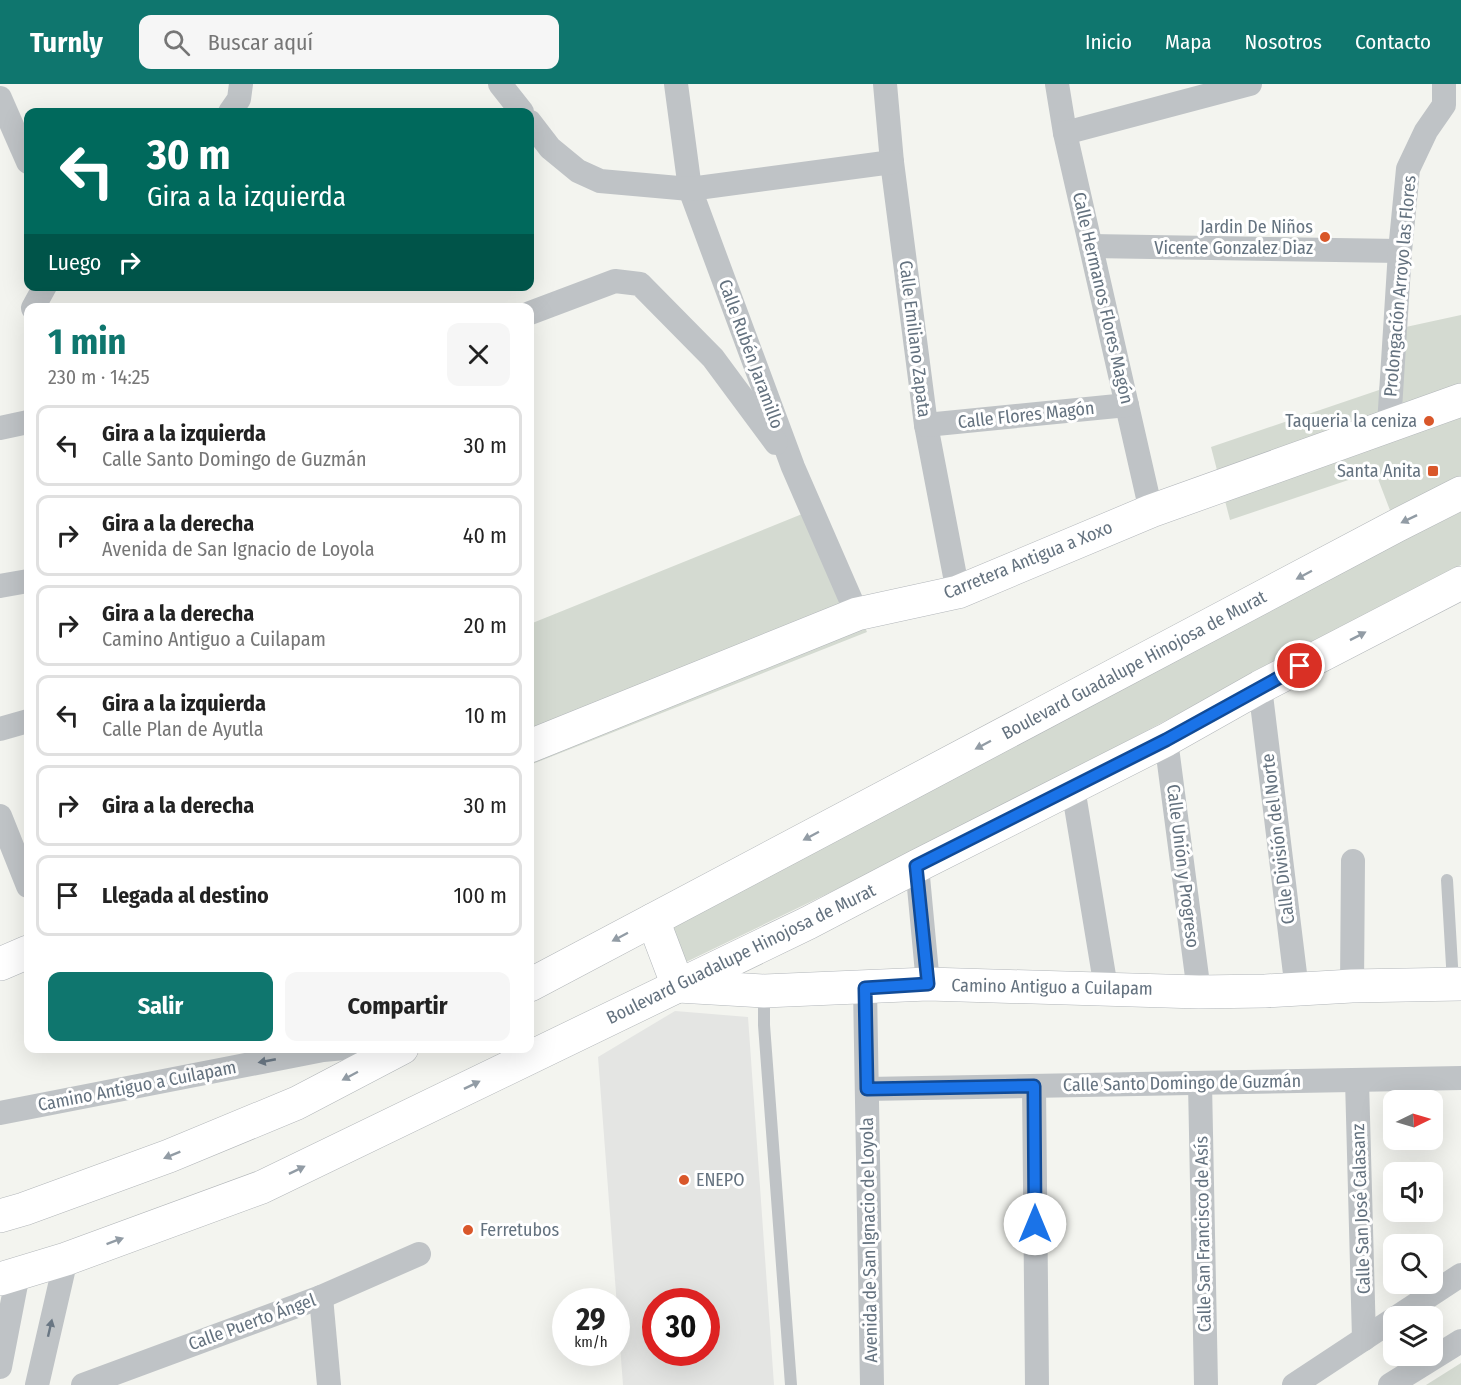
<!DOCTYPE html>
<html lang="es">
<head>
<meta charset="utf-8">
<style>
  :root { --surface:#fff; --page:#f6f6f6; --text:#222; --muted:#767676; --line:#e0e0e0; --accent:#0f766e }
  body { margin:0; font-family:"Fira Sans Condensed",sans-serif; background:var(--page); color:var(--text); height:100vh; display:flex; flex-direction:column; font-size:22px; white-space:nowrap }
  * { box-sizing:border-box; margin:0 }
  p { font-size:20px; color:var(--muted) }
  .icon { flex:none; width:33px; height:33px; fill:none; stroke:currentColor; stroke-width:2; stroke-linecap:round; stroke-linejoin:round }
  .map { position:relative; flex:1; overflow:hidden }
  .sheet { position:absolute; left:24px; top:219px; width:510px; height:750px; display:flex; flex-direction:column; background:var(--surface); border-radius:12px; box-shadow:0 6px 24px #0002 }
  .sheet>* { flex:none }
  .guide { position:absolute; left:24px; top:24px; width:510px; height:183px; border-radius:12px; box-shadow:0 6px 24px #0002; background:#00695c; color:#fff; overflow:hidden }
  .needle { width:39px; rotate:85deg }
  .tools { position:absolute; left:1383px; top:1006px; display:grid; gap:12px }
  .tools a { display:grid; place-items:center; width:60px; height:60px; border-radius:12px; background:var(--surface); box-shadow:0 6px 24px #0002; font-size:30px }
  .speed { position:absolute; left:552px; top:1204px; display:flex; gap:12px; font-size:30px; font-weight:700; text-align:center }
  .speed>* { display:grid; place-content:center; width:78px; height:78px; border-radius:50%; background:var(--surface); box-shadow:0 6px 24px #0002; line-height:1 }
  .speed small { font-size:15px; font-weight:400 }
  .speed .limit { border:9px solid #d22; background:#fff; color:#111 }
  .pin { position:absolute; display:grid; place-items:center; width:51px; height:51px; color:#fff; margin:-26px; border:3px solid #fff; border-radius:50%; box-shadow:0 2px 6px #0007 }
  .me { position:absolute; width:66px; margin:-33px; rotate:0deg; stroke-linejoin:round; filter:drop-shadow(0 0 4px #0008) }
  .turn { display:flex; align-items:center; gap:21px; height:126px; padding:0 24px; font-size:27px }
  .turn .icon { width:78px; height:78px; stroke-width:2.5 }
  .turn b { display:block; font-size:42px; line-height:51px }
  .then { display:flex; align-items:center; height:57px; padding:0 24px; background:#0003; gap:12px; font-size:22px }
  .round { display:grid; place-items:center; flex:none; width:63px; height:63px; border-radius:12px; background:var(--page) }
  .overview { display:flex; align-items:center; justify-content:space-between; height:102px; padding:0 24px }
  h1 { font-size:36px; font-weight:700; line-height:45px; color:var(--accent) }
  .primary-button { display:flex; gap:12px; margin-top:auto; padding:12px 24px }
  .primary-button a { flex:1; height:69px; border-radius:12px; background:var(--accent); color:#fff; font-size:24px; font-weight:700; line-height:69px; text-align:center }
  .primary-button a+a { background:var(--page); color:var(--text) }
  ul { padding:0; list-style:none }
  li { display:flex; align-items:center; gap:18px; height:81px; margin:0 12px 9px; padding:0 12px; border:3px solid var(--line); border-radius:12px }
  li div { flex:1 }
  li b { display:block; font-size:22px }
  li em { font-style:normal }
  header { display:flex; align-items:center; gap:36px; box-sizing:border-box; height:84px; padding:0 30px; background:var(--accent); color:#fff }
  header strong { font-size:28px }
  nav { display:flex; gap:33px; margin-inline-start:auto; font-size:21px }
  .search { width:420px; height:54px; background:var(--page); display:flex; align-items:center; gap:15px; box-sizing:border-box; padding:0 21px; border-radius:12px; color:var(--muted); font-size:22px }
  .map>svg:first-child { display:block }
  .built { fill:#e4e5e3; fill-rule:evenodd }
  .green { fill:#d4dad1 }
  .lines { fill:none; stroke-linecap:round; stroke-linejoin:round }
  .secondary-casing { stroke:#b2b6ba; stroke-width:34 }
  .primary-casing { stroke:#b2b6b9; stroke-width:34 }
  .lane { stroke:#bfc3c6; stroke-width:12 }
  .street { stroke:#bfc3c6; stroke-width:24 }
  .secondary { stroke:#fff; stroke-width:33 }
  .primary { stroke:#fff; stroke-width:33 }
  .oneway { fill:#929ca5 }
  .oneway2 { fill:#697683 }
  .route-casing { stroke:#114b97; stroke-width:15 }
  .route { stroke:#1a73e8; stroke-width:10 }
  .poi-dot { fill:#d9572a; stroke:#fff; stroke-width:2 }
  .labels { text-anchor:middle; stroke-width:6; stroke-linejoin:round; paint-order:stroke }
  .poi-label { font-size:18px; fill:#64727f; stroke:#fff; text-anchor:end }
  .street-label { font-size:18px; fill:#64727f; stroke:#fff }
</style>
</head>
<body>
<header>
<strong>Turnly</strong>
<div class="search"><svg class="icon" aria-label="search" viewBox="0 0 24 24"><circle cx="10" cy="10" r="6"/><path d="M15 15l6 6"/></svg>Buscar aquí</div>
<nav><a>Inicio</a><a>Mapa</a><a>Nosotros</a><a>Contacto</a></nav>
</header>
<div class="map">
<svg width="1461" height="1301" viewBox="0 0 1461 1301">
  <rect width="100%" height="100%" fill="#f3f4ef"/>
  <path class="built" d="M675 927 748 933 774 1301H623L598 973ZM656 1218H706V1269H656Z"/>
  <g class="green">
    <polygon points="1461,231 1461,406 1396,442 1375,387 1230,436 1211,363 1379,306 1392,246"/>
    <polygon points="812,426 867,548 530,681 530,540"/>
    <polygon points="1461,426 1461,481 943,754 684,879 662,840"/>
    <polygon points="1461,1279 1461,1301 1426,1301"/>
  </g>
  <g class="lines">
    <defs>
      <g id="secondary">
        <polyline points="530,662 857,530 958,508 1151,427 1461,316"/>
        <polyline points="653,836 678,902 764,907 928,900 1199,908 1265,907 1352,902 1461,900"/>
        <polyline points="0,880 28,868"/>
      </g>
      <g id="primary">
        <polyline points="530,901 1396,442 1461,409"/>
        <polyline points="0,1132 24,1125 169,1072 297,1019 402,964"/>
        <polyline points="0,1195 66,1175 262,1103 808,839 917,782 1166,656 1260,603 1461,499"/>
      </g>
    </defs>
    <use href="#secondary" class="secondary-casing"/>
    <use href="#primary" class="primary-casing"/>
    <g class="lane">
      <polyline points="1447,796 1453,899"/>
      <polyline points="764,908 764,941 791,1301"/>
    </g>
    <g class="street">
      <polyline points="500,0 522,28"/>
      <polyline points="676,0 690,105 793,383 857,530"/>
      <polyline points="885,0 892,78 926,341 958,508"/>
      <polyline points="1057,0 1065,49 1151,427"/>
      <polyline points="0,14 28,78"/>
      <polyline points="230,28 239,15 241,0"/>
      <polyline points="530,38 550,64 578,87 600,97 690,105 892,78"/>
      <polyline points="1065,49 1250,0"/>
      <polyline points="1091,162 1400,167"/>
      <polyline points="33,224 45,202"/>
      <polyline points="530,229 615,197 640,200 713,274 776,359"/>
      <polyline points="926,341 1127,321"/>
      <polyline points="1389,341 1400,167 1408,85 1426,47 1444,21 1444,0"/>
      <polyline points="0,344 28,338"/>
      <polyline points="0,502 28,497"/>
      <polyline points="1260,603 1297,906"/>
      <polyline points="0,645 28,637"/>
      <polyline points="1166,656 1199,908"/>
      <polyline points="1073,704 1106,904"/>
      <polyline points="0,732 28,802"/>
      <polyline points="917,782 928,900"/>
      <polyline points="1352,902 1353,777"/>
      <polyline points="865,904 872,1301"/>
      <polyline points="1357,996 1364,1255"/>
      <polyline points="1200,999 1206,1301"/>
      <polyline points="1034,1002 1037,1301"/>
      <polyline points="867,1005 1461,994"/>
      <polyline points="0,1029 323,966 345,964"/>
      <polyline points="321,1213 329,1301"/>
      <polyline points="1397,1233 1461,1191"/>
      <polyline points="0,1283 18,1190"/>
      <polyline points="37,1301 66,1175"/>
      <polyline points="83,1301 321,1213 419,1170"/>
      <polyline points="1294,1301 1394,1235"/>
      <polyline points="1390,1301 1461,1257"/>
    </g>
    <use href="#secondary" class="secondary"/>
    <use href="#primary" class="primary"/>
  </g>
  <defs><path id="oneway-solid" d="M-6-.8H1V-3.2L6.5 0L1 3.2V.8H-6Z" transform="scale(1.5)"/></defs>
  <g class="oneway">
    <use href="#oneway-solid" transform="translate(1409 435) rotate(154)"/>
    <use href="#oneway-solid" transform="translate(1304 491) rotate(152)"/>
    <use href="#oneway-solid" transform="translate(1358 552) rotate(-27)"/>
    <use href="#oneway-solid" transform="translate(983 661) rotate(152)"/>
    <use href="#oneway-solid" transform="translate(811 752) rotate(152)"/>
    <use href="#oneway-solid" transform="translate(620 853) rotate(152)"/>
    <use href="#oneway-solid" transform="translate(350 992) rotate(152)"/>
    <use href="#oneway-solid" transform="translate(472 1001) rotate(-26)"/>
    <use href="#oneway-solid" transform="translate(172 1071) rotate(158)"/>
    <use href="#oneway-solid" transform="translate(297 1086) rotate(-26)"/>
    <use href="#oneway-solid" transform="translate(115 1157) rotate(-20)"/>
  </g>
  <g class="oneway2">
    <use href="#oneway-solid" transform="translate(267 977) rotate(169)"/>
    <use href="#oneway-solid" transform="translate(50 1244) rotate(-77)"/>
  </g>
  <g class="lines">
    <defs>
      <polyline id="route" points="1035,1140 1034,1002 867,1005 865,904 928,900 916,782 1166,656 1300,582"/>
    </defs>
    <use href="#route" class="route-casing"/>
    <use href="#route" class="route"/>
  </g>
  <g class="poi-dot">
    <circle cx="1325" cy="153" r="6"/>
    <circle cx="1429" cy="337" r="6"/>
    <rect x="1427" y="381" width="12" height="12" rx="3"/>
    <circle cx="684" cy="1096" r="6"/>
    <circle cx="468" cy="1146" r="6"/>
  </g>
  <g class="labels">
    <g class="poi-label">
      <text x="1313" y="149">Jardin De Niños<tspan x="1313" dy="21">Vicente Gonzalez Diaz</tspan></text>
      <text x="1417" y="343">Taqueria la ceniza</text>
      <text x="1421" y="393">Santa Anita</text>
      <text x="696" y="1102" text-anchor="start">ENEPO</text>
      <text x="480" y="1152" text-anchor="start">Ferretubos</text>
    </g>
    <g class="street-label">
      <text transform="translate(1400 202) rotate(-85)" y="6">Prolongación Arroyo las Flores</text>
      <text transform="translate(1103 214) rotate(77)" y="6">Calle Hermanos Flores Magón</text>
      <text transform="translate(915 255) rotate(83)" y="6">Calle Emiliano Zapata</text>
      <text transform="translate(751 270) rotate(70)" y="6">Calle Rubén Jaramillo</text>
      <text transform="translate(1026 331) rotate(-6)" y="6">Calle Flores Magón</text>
      <text transform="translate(1028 476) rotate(-22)" y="6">Carretera Antigua a Xoxo</text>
      <text transform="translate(1134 581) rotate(-28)" y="6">Boulevard Guadalupe Hinojosa de Murat</text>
      <text transform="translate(1278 755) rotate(-97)" y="6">Calle División del Norte</text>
      <text transform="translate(1183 782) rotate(83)" y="6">Calle Unión y Progreso</text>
      <text transform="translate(741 870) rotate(-26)" y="6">Boulevard Guadalupe Hinojosa de Murat</text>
      <text transform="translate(1052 903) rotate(1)" y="6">Camino Antiguo a Cuilapam</text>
      <text transform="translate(1182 999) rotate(-1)" y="6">Calle Santo Domingo de Guzmán</text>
      <text transform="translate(137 1002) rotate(-11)" y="6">Camino Antiguo a Cuilapam</text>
      <text transform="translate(1361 1125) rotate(-92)" y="6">Calle San José Calasanz</text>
      <text transform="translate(1203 1150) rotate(-91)" y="6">Calle San Francisco de Asís</text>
      <text transform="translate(869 1156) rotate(-91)" y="6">Avenida de San Ignacio de Loyola</text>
      <text transform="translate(252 1238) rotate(-20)" y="6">Calle Puerto Ángel</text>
    </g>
  </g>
</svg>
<div class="tools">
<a><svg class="needle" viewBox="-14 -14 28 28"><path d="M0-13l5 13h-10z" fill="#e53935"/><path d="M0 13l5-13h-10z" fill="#767676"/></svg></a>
<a><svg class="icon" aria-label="sound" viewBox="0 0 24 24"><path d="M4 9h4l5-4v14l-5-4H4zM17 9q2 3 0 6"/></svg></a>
<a><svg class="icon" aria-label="search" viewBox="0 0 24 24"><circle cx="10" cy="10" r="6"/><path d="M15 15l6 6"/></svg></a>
<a><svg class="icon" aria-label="layers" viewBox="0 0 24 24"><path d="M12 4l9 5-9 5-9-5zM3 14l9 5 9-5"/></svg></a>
</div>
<div class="speed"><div>29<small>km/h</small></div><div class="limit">30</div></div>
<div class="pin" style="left:1300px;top:582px;background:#d93025"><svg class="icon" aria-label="arrive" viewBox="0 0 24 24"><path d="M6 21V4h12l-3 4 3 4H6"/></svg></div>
<svg class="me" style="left:1035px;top:1140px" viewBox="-20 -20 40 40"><circle r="19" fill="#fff"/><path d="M0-13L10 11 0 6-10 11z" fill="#1a73e8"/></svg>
<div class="guide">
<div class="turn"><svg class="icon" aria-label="left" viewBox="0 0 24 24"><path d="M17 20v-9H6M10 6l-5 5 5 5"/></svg><div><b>30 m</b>Gira a la izquierda</div></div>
<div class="then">Luego<svg class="icon" aria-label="right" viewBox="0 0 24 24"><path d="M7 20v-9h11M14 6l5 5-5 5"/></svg></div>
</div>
<section class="sheet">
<div class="overview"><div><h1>1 min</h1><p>230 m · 14:25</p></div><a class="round"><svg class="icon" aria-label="close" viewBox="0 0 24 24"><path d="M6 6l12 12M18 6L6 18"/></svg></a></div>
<ul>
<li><svg class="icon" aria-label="left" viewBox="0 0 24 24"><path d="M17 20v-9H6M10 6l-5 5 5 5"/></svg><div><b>Gira a la izquierda</b><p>Calle Santo Domingo de Guzmán</p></div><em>30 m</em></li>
<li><svg class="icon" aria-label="right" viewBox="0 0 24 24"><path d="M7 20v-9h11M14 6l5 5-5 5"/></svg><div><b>Gira a la derecha</b><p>Avenida de San Ignacio de Loyola</p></div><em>40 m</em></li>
<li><svg class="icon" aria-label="right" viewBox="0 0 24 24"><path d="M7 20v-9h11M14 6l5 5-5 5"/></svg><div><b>Gira a la derecha</b><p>Camino Antiguo a Cuilapam</p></div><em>20 m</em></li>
<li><svg class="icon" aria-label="left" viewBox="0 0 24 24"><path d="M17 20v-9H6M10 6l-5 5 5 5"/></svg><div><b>Gira a la izquierda</b><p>Calle Plan de Ayutla</p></div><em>10 m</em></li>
<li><svg class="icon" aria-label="right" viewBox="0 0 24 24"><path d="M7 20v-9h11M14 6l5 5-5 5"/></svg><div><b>Gira a la derecha</b></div><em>30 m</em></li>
<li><svg class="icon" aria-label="arrive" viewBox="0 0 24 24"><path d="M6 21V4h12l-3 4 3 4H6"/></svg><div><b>Llegada al destino</b></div><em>100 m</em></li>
</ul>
<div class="primary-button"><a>Salir</a><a>Compartir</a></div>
</section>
</div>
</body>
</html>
